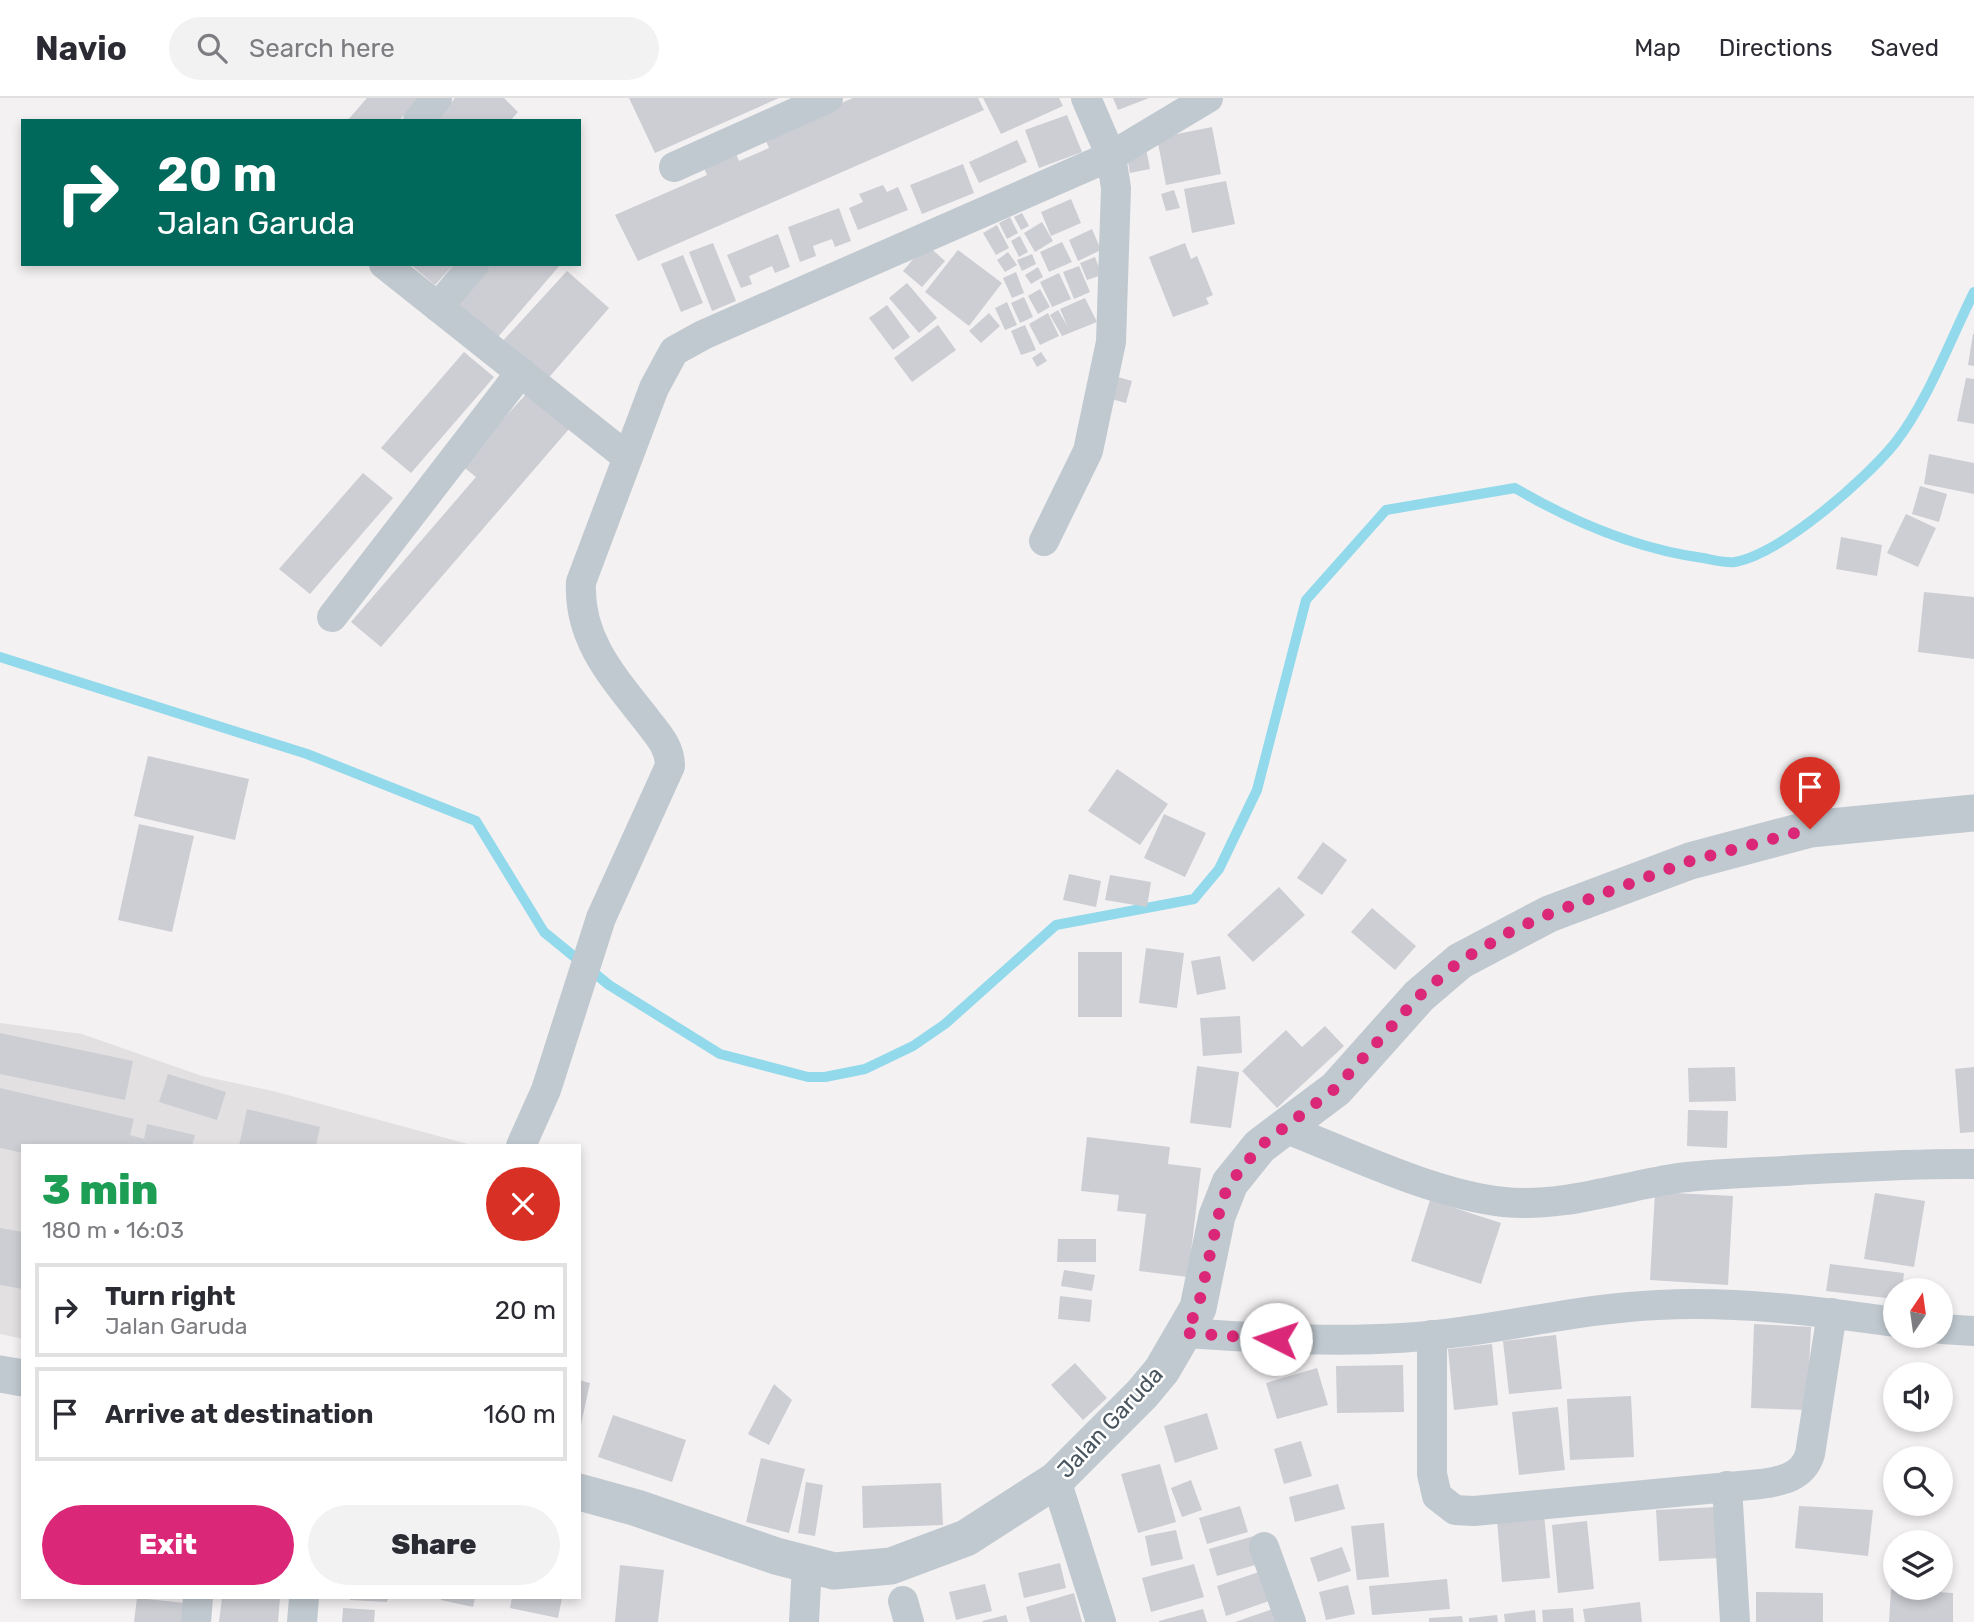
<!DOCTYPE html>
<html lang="en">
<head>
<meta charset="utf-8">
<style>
  :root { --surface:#fff; --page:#f2f2f3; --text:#2b2b33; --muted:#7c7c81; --line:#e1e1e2; --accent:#db2777 }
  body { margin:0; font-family:Rubik,sans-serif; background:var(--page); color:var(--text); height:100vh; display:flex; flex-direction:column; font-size:26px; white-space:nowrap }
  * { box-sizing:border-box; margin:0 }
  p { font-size:23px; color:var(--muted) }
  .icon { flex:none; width:38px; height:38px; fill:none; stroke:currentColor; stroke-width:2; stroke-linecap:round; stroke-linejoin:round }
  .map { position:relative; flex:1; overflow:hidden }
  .drawer { position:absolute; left:21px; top:1046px; width:560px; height:455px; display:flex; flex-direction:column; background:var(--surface); border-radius:0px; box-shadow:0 4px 10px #0003 }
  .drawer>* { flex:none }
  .banner { position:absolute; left:21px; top:21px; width:560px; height:147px; border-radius:0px; box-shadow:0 4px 10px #0003; background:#00695c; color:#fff; overflow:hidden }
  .needle { width:46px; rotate:13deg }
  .controls { position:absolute; left:1883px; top:1180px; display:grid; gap:14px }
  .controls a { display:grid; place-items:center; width:70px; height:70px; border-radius:50%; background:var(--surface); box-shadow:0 4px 10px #0003; font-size:35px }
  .pin { position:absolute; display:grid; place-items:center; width:60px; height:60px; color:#fff; margin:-72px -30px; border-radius:50% 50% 50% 0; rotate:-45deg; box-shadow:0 0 7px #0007 }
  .pin .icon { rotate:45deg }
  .me { position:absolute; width:77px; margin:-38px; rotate:274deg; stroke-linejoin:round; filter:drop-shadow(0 0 5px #0008) }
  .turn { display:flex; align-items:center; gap:24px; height:147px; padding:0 21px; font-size:32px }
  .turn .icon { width:91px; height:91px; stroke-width:2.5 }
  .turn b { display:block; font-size:49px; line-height:60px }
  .round { display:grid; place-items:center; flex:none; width:74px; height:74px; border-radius:37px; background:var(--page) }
  .headline { display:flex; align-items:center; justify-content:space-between; height:119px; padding:0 21px }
  h1 { font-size:42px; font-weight:800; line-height:52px; color:#1e9e55 }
  .primary-button { display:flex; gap:14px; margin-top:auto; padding:14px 21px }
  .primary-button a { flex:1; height:80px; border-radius:42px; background:var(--accent); color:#fff; font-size:28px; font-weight:800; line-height:80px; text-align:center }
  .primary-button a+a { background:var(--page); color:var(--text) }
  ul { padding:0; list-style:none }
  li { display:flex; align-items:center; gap:21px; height:94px; margin:0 14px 10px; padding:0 7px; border:4px solid var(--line); border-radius:0px }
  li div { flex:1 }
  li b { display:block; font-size:26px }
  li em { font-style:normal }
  header { display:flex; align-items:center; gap:42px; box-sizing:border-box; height:98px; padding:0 35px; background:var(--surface); border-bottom:2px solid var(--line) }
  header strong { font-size:33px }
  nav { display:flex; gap:38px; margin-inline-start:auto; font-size:24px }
  .search { width:490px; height:63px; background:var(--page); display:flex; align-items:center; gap:18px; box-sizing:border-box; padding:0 24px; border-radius:38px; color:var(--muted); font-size:26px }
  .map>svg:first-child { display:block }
  .education { fill:#e2e0e1 }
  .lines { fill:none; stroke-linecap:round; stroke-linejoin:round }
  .stream { stroke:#91d9eb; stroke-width:10 }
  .building { fill:#ccced4 }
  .minor { stroke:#c0c9d0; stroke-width:30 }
  .tertiary { stroke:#c0c9d0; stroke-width:37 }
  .route { stroke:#db2777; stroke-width:12; stroke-dasharray:0 21.6 }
  .labels { text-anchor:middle; stroke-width:5; stroke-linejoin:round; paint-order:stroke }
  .street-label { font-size:23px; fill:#49555f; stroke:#fff }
</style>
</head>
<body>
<header>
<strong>Navio</strong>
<div class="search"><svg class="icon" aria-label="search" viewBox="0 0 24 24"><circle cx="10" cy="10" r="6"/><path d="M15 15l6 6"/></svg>Search here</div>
<nav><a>Map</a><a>Directions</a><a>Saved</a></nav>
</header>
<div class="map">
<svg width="1974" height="1524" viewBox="0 0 1974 1524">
  <rect width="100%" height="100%" fill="#f4f1f2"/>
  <polygon class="education" points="0,925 82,936 202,978 273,993 475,1048 23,1048 23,1241 0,1236"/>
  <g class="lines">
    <path class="stream" d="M0 559 307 656 476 723 544 834 609 887 720 956 808 979H825L865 971 913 948 945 926 1056 827 1194 801 1219 771 1257 692 1306 502 1386 412 1515 390C1573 424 1637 451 1703 460 1713 462 1725 465 1735 464 1782 455 1865 382 1895 345 1928 303 1950 242 1974 194"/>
  </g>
  <g class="building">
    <polygon points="367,0 419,0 399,23 347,23"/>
    <polygon points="455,0 504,0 518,14 510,23 436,23"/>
    <polygon points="629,0 779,0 655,55"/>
    <polygon points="853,0 978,0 984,12 638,163 615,117 707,77 702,65 734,51 739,63 769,50 764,38"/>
    <polygon points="983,0 1059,0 1063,8 1001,36"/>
    <polygon points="1113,0 1149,0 1118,12"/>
    <polygon points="1067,17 1082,54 1039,70 1025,32"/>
    <polygon points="1212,29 1221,76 1166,87 1157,40"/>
    <polygon points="1017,42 1027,64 979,85 969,64"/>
    <polygon points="1146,50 1150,71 1130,75 1126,53"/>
    <polygon points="963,66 974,95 922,116 910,87"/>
    <polygon points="1226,83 1235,126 1192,135 1184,91"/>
    <polygon points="883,87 887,94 898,89 908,112 858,132 849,110 863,104 859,96"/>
    <polygon points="1174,92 1180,110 1166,113 1161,96"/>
    <polygon points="1071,101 1081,125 1051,138 1041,114"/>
    <polygon points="839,110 851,143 835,149 832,141 813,148 816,158 800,164 788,129"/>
    <polygon points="1022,115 1029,128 1021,132 1014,119"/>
    <polygon points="1010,119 1018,135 1007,141 999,125"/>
    <polygon points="1042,124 1053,143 1035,154 1024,135"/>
    <polygon points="997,127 1009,150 996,157 983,135"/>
    <polygon points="1092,131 1101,152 1078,163 1069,142"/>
    <polygon points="778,136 790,169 775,175 772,168 749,178 752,186 741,190 727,157"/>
    <polygon points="1020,138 1028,154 1019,159 1011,143"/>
    <polygon points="1062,144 1072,164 1049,174 1040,154"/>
    <polygon points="713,145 736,203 712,213 689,154"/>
    <polygon points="1185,145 1191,161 1197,158 1213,197 1206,200 1209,206 1173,219 1149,159"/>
    <polygon points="926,146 945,163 922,189 903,173"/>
    <polygon points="958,152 1002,185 969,228 925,194"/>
    <polygon points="1008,154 1017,167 1005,174 997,162"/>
    <polygon points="1032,156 1036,166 1022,173 1017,162"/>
    <polygon points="683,157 703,205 681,214 661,166"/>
    <polygon points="1095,159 1102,177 1087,182 1080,165"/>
    <polygon points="410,166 454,166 435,187"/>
    <polygon points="485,166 561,166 498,239 452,202"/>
    <polygon points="1079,168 1090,194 1074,201 1063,174"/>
    <polygon points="1038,169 1043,179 1031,186 1025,177"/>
    <polygon points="567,173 609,210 545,284 500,246"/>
    <polygon points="1016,174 1024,195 1012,200 1003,180"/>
    <polygon points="1059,175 1071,201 1052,209 1040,184"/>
    <polygon points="907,185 937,220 919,235 889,200"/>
    <polygon points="1040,191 1050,209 1038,216 1028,198"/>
    <polygon points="1024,199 1033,219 1020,225 1011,205"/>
    <polygon points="1085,200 1097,224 1062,238 1050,217 1058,212 1068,229 1060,211"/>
    <polygon points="1007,204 1017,227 1005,232 995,210"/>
    <polygon points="887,207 910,239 893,252 869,220"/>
    <polygon points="989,215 1000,228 981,245 969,233"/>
    <polygon points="1048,215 1059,238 1040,247 1029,226"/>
    <polygon points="938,227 956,252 912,284 894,260"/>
    <polygon points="1025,227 1036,252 1021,257 1011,233"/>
    <polygon points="1973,236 1974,236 1974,268 1968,267"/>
    <polygon points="464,254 494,279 411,375 381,350"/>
    <polygon points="1041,254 1047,263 1037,269 1032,260"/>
    <polygon points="1118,279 1132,283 1126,305 1111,301"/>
    <polygon points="1966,280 1974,281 1974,326 1957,323"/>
    <polygon points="528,294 569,331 381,549 351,524 476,379 461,367"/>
    <polygon points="1929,356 1974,365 1974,396 1924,386"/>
    <polygon points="363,375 393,400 310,496 279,471"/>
    <polygon points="1920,388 1947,396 1939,424 1912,416"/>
    <polygon points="1906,416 1936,430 1918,469 1887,455"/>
    <polygon points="1841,439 1882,447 1877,478 1836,471"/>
    <polygon points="1924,494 1974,499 1974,561 1918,554"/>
    <polygon points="148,658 249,681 235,742 134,718"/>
    <polygon points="1117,671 1168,706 1140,747 1088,713"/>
    <polygon points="1164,716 1206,735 1185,779 1144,760"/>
    <polygon points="139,726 194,738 172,834 118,822"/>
    <polygon points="1323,744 1347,762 1322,797 1297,780"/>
    <polygon points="1069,776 1101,783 1096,809 1063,802"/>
    <polygon points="1110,777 1151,784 1147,809 1105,802"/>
    <polygon points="1279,789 1305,817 1253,864 1227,837"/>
    <polygon points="1372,810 1416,848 1395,872 1351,834"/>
    <polygon points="1146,850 1184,855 1177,910 1139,905"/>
    <rect x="1078" y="854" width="44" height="65"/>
    <polygon points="1220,858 1226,891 1197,897 1191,863"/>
    <polygon points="1240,918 1242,955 1203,958 1200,920"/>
    <polygon points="1325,928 1344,948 1277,1010 1242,973 1286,932 1302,949"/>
    <polygon points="0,935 133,963 125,1002 0,976"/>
    <polygon points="1197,968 1239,974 1231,1030 1190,1025"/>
    <polygon points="1735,969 1736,1003 1689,1004 1688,970"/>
    <polygon points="1974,969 1974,1034 1960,1035 1955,971"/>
    <polygon points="168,976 226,994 217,1022 159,1004"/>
    <polygon points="0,990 134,1021 130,1037 144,1041 147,1026 195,1037 192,1048 23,1048 23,1055 0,1050"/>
    <polygon points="247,1011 320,1029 316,1048 239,1048"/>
    <polygon points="1688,1012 1728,1013 1727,1050 1687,1048"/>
    <polygon points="1087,1039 1170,1049 1168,1066 1201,1070 1188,1179 1139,1173 1146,1116 1117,1113 1119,1097 1081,1093"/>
    <polygon points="1655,1094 1733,1098 1728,1187 1650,1182"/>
    <polygon points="1875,1095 1925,1103 1914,1169 1864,1161"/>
    <polygon points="1430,1102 1501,1125 1481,1186 1411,1163"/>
    <polygon points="0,1130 23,1134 23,1191 0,1187"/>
    <polygon points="1058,1141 1096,1141 1096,1164 1057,1164"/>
    <polygon points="1830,1166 1904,1175 1902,1192 1895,1192 1895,1201 1826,1193"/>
    <polygon points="1064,1172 1095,1177 1092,1193 1061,1188"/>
    <polygon points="1060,1198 1092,1202 1090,1224 1058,1221"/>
    <polygon points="1754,1226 1811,1229 1807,1312 1751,1310"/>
    <polygon points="1556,1237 1562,1291 1509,1296 1503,1243"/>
    <polygon points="1492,1246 1498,1307 1454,1312 1448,1251"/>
    <polygon points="1075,1265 1107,1300 1083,1322 1051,1287"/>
    <polygon points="1403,1267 1404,1314 1337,1315 1336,1268"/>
    <polygon points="1317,1270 1328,1307 1277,1321 1266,1285"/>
    <polygon points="579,1282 590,1285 580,1331 579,1331"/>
    <polygon points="774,1286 792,1302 769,1347 748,1336"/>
    <polygon points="1631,1298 1634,1359 1570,1362 1567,1301"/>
    <polygon points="1558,1309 1565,1372 1519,1377 1512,1314"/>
    <polygon points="1207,1315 1218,1351 1175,1365 1164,1328"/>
    <polygon points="613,1317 686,1342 672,1384 598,1359"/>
    <polygon points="1301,1343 1312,1378 1284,1386 1274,1351"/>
    <polygon points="761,1360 805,1371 789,1435 746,1424"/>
    <polygon points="1160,1366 1176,1424 1138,1435 1121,1376"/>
    <polygon points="1191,1382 1202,1412 1182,1419 1171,1390"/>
    <polygon points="806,1384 823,1387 815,1438 798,1435"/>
    <polygon points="941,1385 943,1427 863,1430 862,1388"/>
    <polygon points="1338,1386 1345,1411 1295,1424 1289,1399"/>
    <polygon points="1240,1408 1248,1434 1207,1446 1199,1420"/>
    <polygon points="1799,1408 1873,1412 1868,1458 1795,1450"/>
    <polygon points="1716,1409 1719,1460 1659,1463 1656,1412"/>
    <polygon points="1544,1416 1550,1480 1502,1484 1497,1421"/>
    <polygon points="1587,1423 1594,1491 1558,1495 1552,1427"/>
    <polygon points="1384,1425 1389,1479 1357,1482 1351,1428"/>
    <polygon points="1176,1432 1183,1461 1151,1468 1145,1438"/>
    <polygon points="1254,1438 1262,1465 1217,1478 1209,1451"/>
    <polygon points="1342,1449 1351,1473 1318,1484 1310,1460"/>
    <polygon points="1060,1465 1066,1490 1024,1500 1018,1475"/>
    <polygon points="1194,1466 1204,1499 1151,1514 1142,1480"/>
    <polygon points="620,1467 664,1472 658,1524 615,1524"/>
    <polygon points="1265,1472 1275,1501 1226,1518 1217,1488"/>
    <polygon points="1447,1481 1450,1511 1372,1517 1369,1488"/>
    <polygon points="985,1486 992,1513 956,1522 949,1494"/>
    <polygon points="1348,1487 1355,1516 1326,1522 1319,1494"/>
    <polygon points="1891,1491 1953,1495 1953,1524 1889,1524"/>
    <polygon points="1756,1494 1823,1495 1823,1524 1756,1524"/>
    <polygon points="1074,1495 1082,1524 1030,1524 1026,1509"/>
    <polygon points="137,1500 186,1505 184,1524 134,1524"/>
    <polygon points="222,1500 280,1500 278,1524 219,1524"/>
    <polygon points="350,1500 388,1500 387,1504 350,1502"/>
    <polygon points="441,1500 475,1500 473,1509 441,1502"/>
    <polygon points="512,1500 562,1500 558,1520 510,1510"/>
    <polygon points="1640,1504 1642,1524 1585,1524 1583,1511"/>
    <polygon points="1281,1508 1286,1524 1235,1524"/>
    <polygon points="343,1510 375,1512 374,1524 342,1524"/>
    <polygon points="1573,1510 1574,1524 1543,1524 1542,1512"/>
    <polygon points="1203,1511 1207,1524 1159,1524 1159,1523"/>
    <polygon points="1535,1512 1536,1524 1505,1524 1504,1516"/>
    <polygon points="1006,1517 1008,1524 983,1524 982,1523"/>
    <polygon points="1497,1517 1498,1524 1469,1524 1469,1520"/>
    <polygon points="1462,1518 1463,1524 1429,1524 1429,1520"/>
  </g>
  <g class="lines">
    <g class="minor">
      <polyline points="418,23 437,0"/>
      <polyline points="674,69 828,0"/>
      <polyline points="384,166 627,359"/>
      <polyline points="438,209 474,166"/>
      <polyline points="1044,443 1088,353 1111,244 1116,90 1111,58 1086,0"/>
      <polyline points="332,519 521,274"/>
      <path d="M1282 1029C1349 1055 1434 1097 1504 1104 1560 1110 1617 1090 1672 1081 1713 1075 1757 1075 1799 1072 1858 1069 1915 1065 1974 1066"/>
      <path d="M521 1048 546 992 601 820 670 668C670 648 657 636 646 621 613 579 578 541 581 484L654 290 674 253 703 237 1111 58 1208 0"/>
      <polyline points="1941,1231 1974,1233"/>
      <path d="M1185 1235C1276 1241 1368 1247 1460 1234 1527 1225 1590 1210 1658 1207 1738 1203 1817 1213 1895 1224"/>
      <path d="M1432 1237V1376L1437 1398 1455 1412 1474 1413 1761 1386C1782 1383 1803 1379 1810 1356L1832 1215"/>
      <polyline points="1056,1382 1101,1524"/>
      <polyline points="1727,1388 1735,1524"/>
      <polyline points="1264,1449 1291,1524"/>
      <polyline points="903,1503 909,1524"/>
      <polyline points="196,1524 198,1500"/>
      <polyline points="302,1524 304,1500"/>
      <polyline points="804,1524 807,1466"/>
    </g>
    <g class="tertiary">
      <polyline points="0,1276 23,1280"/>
      <polyline points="579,1394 637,1410 776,1458 834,1473 891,1468 966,1440 1056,1382 1142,1296 1162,1272 1198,1210 1217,1118 1230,1085 1260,1048 1336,991 1419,898 1460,863 1549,816 1690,763 1810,731 1974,715"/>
    </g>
  </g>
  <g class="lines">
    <polyline class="route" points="1276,1241 1185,1235 1198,1210 1222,1102 1230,1085 1260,1048 1336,990 1419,898 1460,863 1515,831 1549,816 1690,763 1810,731"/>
  </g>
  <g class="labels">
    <g class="street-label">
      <text transform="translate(1110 1324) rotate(-47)" y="8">Jalan Garuda</text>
    </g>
  </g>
</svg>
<div class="controls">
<a><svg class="needle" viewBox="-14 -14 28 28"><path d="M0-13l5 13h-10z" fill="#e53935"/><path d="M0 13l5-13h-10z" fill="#7c7c81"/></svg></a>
<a><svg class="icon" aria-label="sound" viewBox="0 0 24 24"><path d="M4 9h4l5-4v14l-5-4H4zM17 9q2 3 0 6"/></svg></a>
<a><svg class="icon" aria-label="search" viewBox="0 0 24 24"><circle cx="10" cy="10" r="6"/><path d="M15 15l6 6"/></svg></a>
<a><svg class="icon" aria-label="layers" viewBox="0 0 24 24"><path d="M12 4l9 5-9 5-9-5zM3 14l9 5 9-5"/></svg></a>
</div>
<div class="pin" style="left:1810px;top:731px;background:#d93025"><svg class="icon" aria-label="arrive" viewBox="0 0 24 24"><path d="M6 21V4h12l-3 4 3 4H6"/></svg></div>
<svg class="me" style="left:1276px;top:1241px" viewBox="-20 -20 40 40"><circle r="19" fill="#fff"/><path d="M0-13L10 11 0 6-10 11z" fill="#db2777"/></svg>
<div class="banner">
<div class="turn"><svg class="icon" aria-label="right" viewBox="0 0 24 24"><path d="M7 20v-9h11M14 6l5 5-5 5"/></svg><div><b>20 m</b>Jalan Garuda</div></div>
</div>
<section class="drawer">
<div class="headline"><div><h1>3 min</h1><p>180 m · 16:03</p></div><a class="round" style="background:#d93025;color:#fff"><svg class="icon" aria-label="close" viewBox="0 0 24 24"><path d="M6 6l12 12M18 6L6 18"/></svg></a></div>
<ul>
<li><svg class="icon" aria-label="right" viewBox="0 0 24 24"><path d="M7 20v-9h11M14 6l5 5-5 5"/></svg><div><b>Turn right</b><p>Jalan Garuda</p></div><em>20 m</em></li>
<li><svg class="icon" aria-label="arrive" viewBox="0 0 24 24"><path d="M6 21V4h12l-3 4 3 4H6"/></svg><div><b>Arrive at destination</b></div><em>160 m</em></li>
</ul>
<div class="primary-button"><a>Exit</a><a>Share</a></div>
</section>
</div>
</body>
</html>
